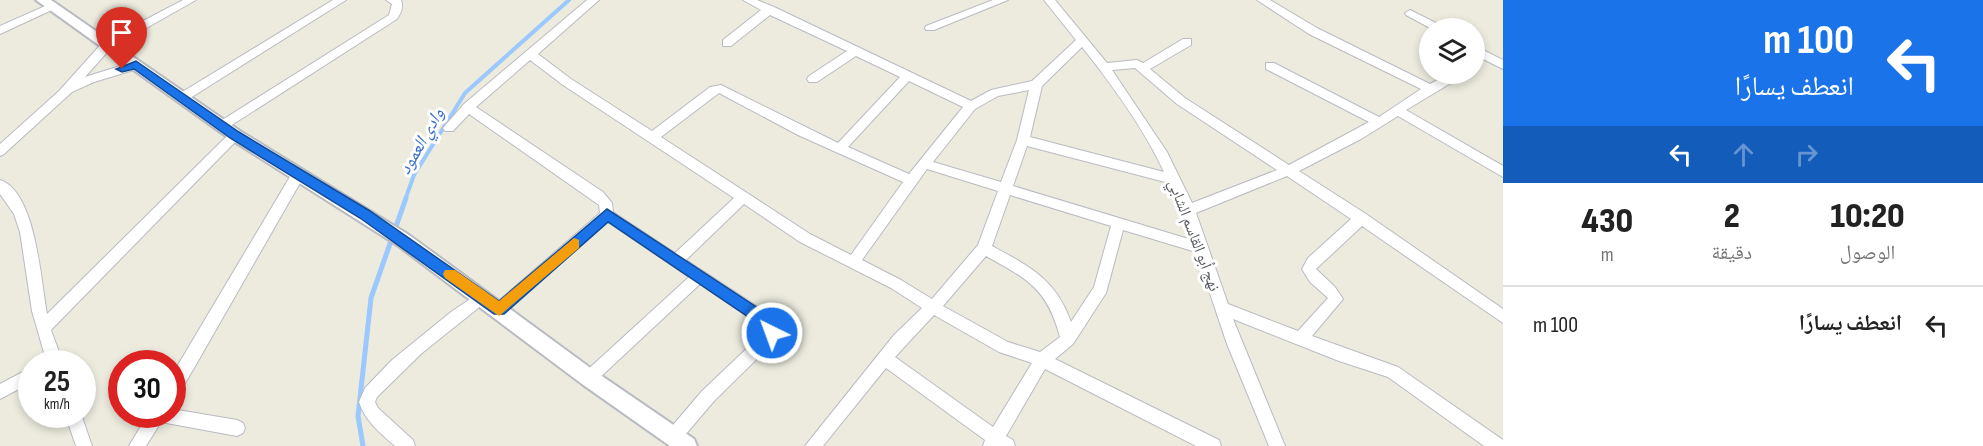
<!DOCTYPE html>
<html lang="ar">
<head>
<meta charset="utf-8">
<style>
  :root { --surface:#fff; --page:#f6f6f6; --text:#222; --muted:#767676; --line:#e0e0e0 }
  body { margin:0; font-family:"Sofia Sans Condensed","Noto Naskh Arabic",sans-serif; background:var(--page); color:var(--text); direction:rtl; height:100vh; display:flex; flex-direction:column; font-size:22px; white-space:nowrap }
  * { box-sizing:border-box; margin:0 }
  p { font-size:20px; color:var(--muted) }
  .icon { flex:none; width:33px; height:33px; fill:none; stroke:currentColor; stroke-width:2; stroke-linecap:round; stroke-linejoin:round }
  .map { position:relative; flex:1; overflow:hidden; direction:ltr }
  .panel { display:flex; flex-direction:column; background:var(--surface); width:480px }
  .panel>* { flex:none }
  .top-card { background:#1a73e8; color:#fff; overflow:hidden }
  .fabs { position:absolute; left:1419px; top:18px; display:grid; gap:12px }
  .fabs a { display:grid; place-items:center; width:66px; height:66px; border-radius:50%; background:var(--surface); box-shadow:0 3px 9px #0003; font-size:30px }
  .speed { position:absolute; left:18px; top:350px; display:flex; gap:12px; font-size:30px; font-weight:700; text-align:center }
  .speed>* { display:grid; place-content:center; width:78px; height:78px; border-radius:50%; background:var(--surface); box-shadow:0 3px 9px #0003; line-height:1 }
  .speed small { font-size:15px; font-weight:400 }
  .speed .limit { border:9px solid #d22; background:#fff; color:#111 }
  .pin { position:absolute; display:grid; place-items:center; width:51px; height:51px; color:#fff; margin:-62px -26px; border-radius:50% 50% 50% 0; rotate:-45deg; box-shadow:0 0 6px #0007 }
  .pin .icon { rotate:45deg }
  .me { position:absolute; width:66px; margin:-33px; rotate:318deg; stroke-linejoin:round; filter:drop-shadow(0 0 4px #0008) }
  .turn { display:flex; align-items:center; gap:21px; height:126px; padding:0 30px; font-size:27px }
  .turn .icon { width:78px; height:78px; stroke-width:2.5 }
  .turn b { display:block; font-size:42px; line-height:51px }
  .lanes { display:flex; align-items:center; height:57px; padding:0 30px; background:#0003; justify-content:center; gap:30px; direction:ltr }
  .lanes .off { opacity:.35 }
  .eta { display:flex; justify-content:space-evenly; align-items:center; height:102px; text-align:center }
  .eta b { font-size:36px; font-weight:800; line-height:42px }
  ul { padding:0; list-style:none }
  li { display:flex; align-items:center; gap:18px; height:78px; padding:0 30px; border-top:2px solid var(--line) }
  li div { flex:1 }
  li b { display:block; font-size:22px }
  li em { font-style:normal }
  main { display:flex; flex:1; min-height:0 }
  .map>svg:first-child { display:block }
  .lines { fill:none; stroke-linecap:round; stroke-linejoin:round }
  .stream-far1 { stroke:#9bc8ff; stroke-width:4 }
  .stream { stroke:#9bc8ff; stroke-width:5 }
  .minor-casing { stroke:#b9bbc2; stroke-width:2 }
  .tertiary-casing { stroke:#b9bbc2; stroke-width:4 }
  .minor { fill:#fff; fill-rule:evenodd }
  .tertiary { fill:#fff; fill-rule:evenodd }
  .route { fill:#1a73e8; stroke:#114b97; stroke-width:1.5 }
  .slow { fill:#f59e0b }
  .labels { text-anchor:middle; stroke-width:6; stroke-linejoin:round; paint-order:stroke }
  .street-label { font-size:16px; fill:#575b61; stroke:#fff }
  .water-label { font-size:18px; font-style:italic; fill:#376dc9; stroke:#fff }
</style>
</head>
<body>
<main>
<section class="panel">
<div class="top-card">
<div class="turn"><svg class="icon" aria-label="left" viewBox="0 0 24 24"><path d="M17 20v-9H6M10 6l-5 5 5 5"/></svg><div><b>100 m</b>انعطف يسارًا</div></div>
<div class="lanes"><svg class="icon" aria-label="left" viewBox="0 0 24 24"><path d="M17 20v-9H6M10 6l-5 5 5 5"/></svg><svg class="icon off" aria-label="ahead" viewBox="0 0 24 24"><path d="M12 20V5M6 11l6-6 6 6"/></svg><svg class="icon off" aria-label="right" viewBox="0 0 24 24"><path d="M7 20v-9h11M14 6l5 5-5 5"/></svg></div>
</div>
<div class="eta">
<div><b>10:20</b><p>الوصول</p></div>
<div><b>2</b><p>دقيقة</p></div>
<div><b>430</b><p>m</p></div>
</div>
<ul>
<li><svg class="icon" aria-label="left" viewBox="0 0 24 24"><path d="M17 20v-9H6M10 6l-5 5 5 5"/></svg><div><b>انعطف يسارًا</b></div><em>100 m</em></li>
</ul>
</section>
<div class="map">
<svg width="1503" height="446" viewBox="0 0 1503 446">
  <rect width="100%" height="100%" fill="#ecebde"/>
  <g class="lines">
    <polyline class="stream-far1" points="405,200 414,175 465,93 569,0"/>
    <polyline class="stream" points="363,446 358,416 371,298 406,198"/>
    <defs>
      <g id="minor">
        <polygon points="183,0 196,0 111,48 85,77 136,61 142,65 140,68 94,82 72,92 4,154 0,156 0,144 59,91 103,42"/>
        <polygon points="333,0 346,0 187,100 179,100 177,97 179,94"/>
        <path d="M386 0H401C404 7 401 13 397 19L227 128H219L217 125 219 122 389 15 392 4Z"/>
        <path d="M587 0H599L538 54 571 79 652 131 710 87 721 85 838 143 900 77 856 56 817 82H809L807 79 809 76 847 51 770 15 731 46H723V40L761 10 743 0H757L774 7 971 101 991 90 1032 81 1076 40 1044 0H1055L1107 63 1137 60 1143 63 1183 39H1191V45L1150 69 1185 98 1289 165 1369 122 1266 69V63H1274L1379 117 1421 89 1309 34 1257 0H1270L1317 28 1430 84 1449 74H1462L1461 77 1406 110 1503 166V177L1398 116 1361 139 1299 171 1366 214 1503 309V323L1362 226 1316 269 1335 287 1343 299 1312 336 1398 367 1503 440V446H1484L1388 377 1339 361 1233 319 1285 446H1269L1227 344 1196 252 1123 230 1106 293 1073 344 1055 359 1219 440 1221 446H1196L1045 369 1006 436 1013 440 1015 446H983L985 440 886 368 823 446H805L894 335 922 308 891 288 800 242 744 204 686 260 775 318 779 333 771 345 714 401 680 441 674 444 668 441 666 436 668 431 702 391 761 335 764 331 763 327 700 284 594 383 589 385 584 383 581 378 584 373 689 277 608 222 504 313 499 315 494 313 492 309 494 305 600 213 599 205 469 114 453 131H445L443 128 464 104ZM1082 47C1110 82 1146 132 1164 172L1030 137 1042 86ZM530 60 563 85 734 198 675 253 613 212 612 203 603 192 476 107ZM1135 68 1177 104 1277 170 1192 203 1167 152 1112 70ZM909 81 963 107 909 174 848 147ZM1029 90 1017 140 1001 182 933 162 975 109 998 96ZM719 93 798 135 903 182 851 255 810 234 661 137ZM1027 146 1169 183 1192 240 1013 186ZM927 169 998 191 978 245 932 299 901 280 862 260ZM1287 176 1351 219 1308 258 1302 269 1310 282 1328 298 1298 331 1228 304 1196 213ZM1010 195 1111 226 1094 287 1071 322C1056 279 1029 266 992 246ZM986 256C1027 279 1047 288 1060 337L1040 352 1008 342 943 306ZM934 315 999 352 1032 363 993 427 895 357Z"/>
        <polygon points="993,0 1008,0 934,30 926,30 925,28 926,26"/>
        <polygon points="52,3 57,6 56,8 0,34 0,26"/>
        <polygon points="1410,10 1442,26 1443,28 1430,28 1406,15 1405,13"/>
        <polygon points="1483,50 1503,60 1503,69 1483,59 1474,63 1474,54"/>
        <path d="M235 131 241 135 239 138 51 330 63 363H47L32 311 20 232 14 214 0 194V180C36 191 41 283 47 314L231 132Z"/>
        <polygon points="299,168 304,170 305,173 304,176 194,368 178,395 172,397 172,375 294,170"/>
        <path d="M482 291 487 293 489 297 487 301 422 353 377 397 375 402 378 408 413 440 415 446H395C380 433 365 421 359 402L365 388 392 360 451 312Z"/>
        <polygon points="32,367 32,382 0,399 0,384"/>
        <polygon points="172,409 237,420 243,423 245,428 243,433 237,436 161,422 146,446 129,446 148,414 172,414"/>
        <polygon points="65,414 81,414 92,446 76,446"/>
      </g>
      <polygon id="tertiary" points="36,0 51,0 240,131 409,235 596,372 694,439 697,446 670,446 582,384 397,245 230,139"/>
    </defs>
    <use href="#minor" class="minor-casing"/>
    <use href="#tertiary" class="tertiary-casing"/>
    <use href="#minor" class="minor"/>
    <use href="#tertiary" class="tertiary"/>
  </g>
  <polygon class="route" points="136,61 239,132 370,211 499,301 607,209 775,319 779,333 772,339 767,337 763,327 608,222 504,314 494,314 360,218 230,138 134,69 122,72 116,69"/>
  <polygon class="slow" points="574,238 579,240 579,248 499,316 445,278 443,274 445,270 455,270 499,301"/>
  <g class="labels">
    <g class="street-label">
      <text transform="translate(1195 235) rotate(69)" y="6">نهج أبو القاسم الشابي</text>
    </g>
    <g class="water-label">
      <text transform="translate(421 141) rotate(-60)" y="6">وادي العمود</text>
    </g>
  </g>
</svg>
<div class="fabs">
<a><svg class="icon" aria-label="layers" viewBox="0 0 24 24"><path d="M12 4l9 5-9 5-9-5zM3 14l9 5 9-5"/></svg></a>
</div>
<div class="speed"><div>25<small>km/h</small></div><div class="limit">30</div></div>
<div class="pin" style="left:122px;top:69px;background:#d93025"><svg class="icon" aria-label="arrive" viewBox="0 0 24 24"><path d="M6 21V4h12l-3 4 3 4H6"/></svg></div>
<svg class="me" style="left:772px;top:333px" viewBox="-20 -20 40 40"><circle r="17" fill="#1a73e8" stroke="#fff" stroke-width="3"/><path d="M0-11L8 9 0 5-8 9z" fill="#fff"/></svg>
</div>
</main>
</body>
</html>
